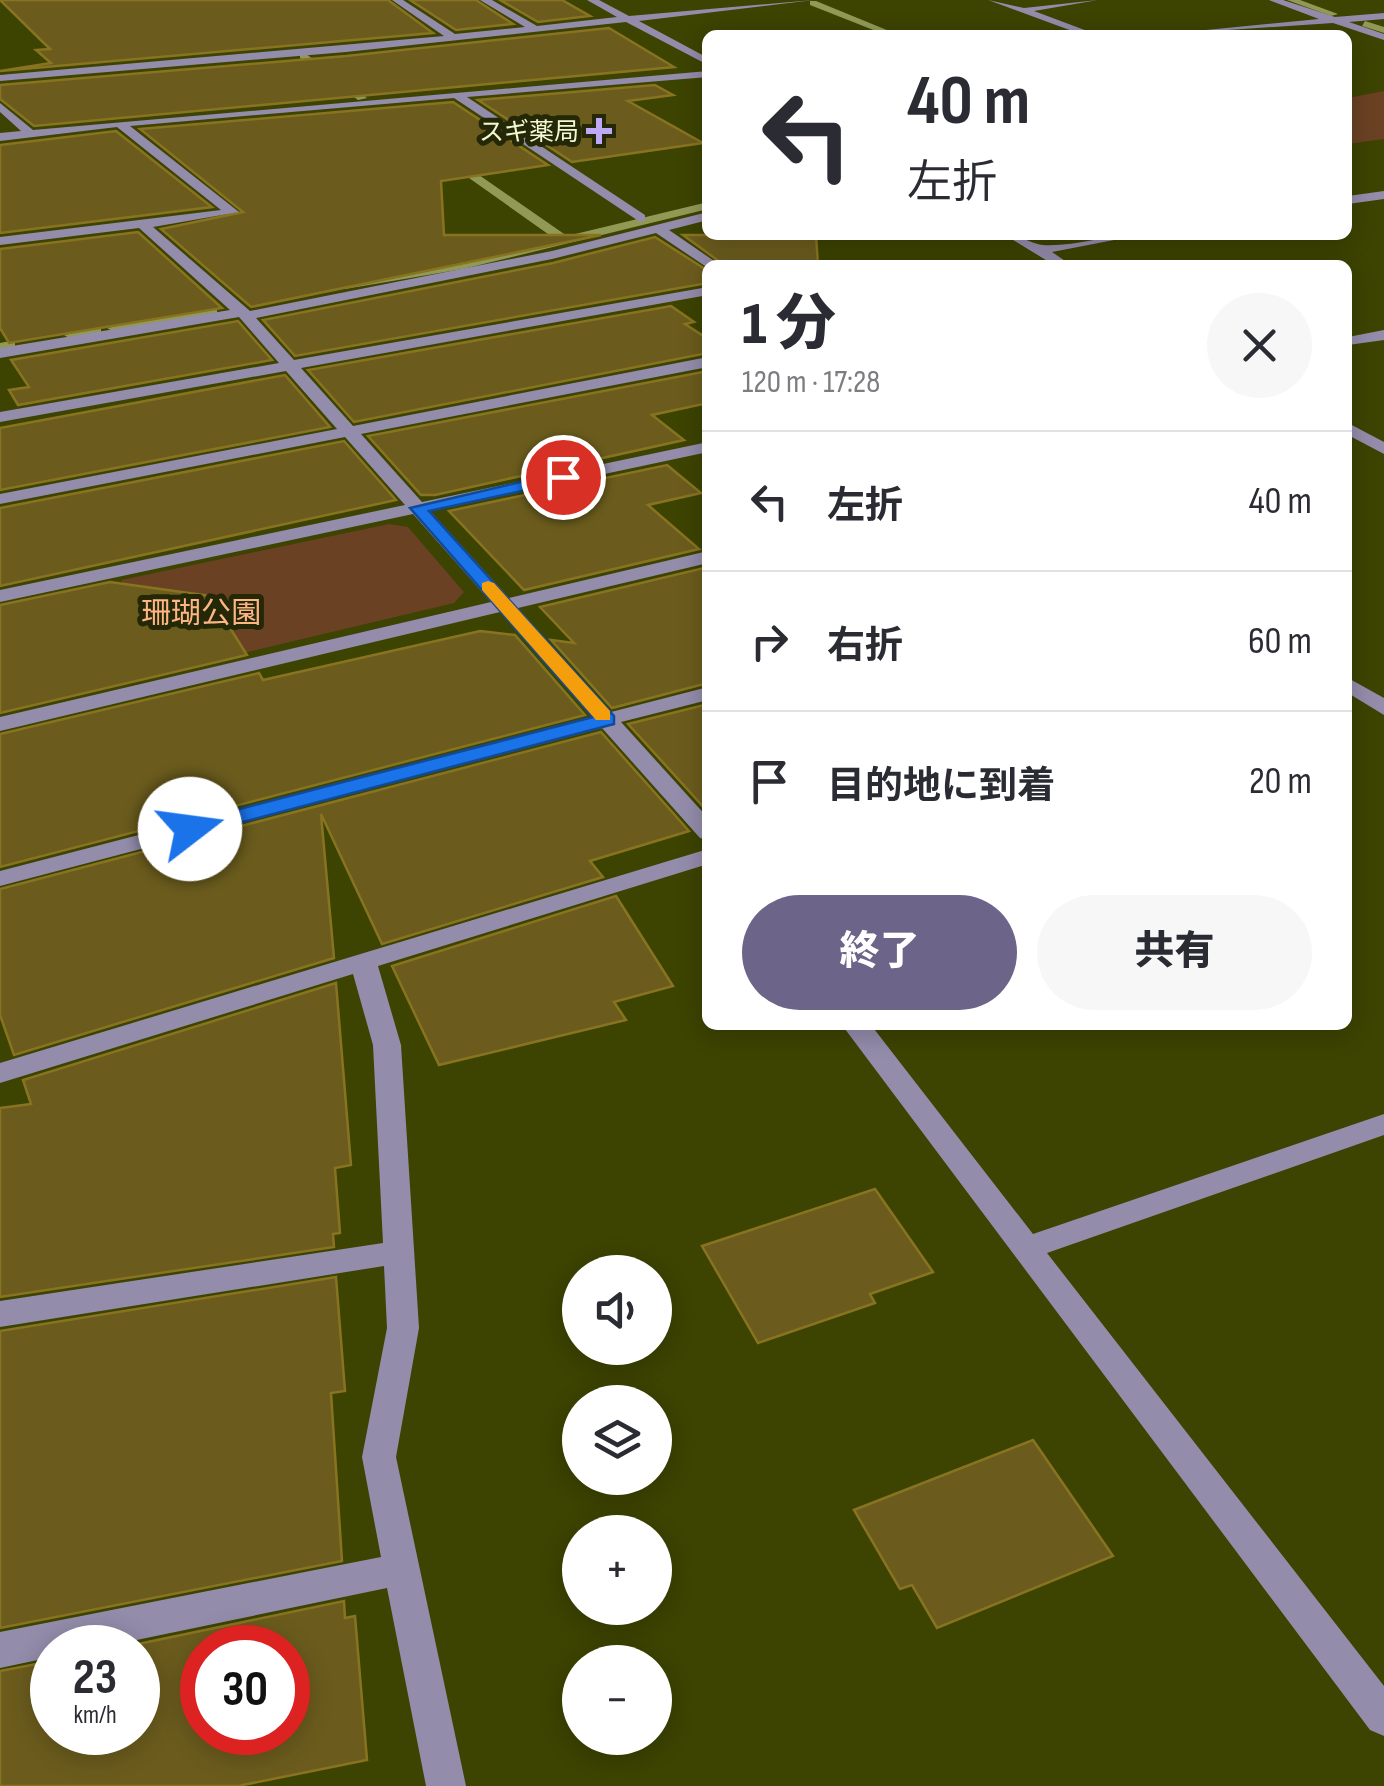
<!DOCTYPE html>
<html lang="ja">
<head>
<meta charset="utf-8">
<style>
  :root { --surface:#fff; --page:#f7f7f7; --text:#2b2b33; --muted:#7c7c81; --line:#e1e1e2; --accent:#6d648a }
  body { margin:0; font-family:"Sofia Sans Condensed","Noto Sans JP",sans-serif; background:var(--page); color:var(--text); height:100vh; display:flex; flex-direction:column; font-size:38px; white-space:nowrap }
  * { box-sizing:border-box; margin:0 }
  p { font-size:32px; color:var(--muted) }
  .icon { flex:none; width:55px; height:55px; fill:none; stroke:currentColor; stroke-width:2; stroke-linecap:round; stroke-linejoin:round }
  .map { position:relative; flex:1; overflow:hidden }
  .panel { position:absolute; left:702px; top:260px; width:650px; height:770px; display:flex; flex-direction:column; background:var(--surface); border-radius:15px; box-shadow:0 5px 25px #0003 }
  .panel>* { flex:none }
  .hud { position:absolute; left:702px; top:30px; width:650px; height:210px; border-radius:15px; box-shadow:0 5px 25px #0003; background:#fff; color:var(--text); overflow:hidden }
  .controls { position:absolute; left:562px; top:1255px; display:grid; gap:20px }
  .controls a { display:grid; place-items:center; width:110px; height:110px; border-radius:50%; background:var(--surface); box-shadow:0 5px 25px #0003; font-size:50px }
  .speed { position:absolute; left:30px; top:1625px; display:flex; gap:20px; font-size:50px; font-weight:700; text-align:center }
  .speed>* { display:grid; place-content:center; width:130px; height:130px; border-radius:50%; background:var(--surface); box-shadow:0 5px 25px #0003; line-height:1 }
  .speed small { font-size:25px; font-weight:400 }
  .speed .limit { border:15px solid #d22; background:#fff; color:#111 }
  .pin { position:absolute; display:grid; place-items:center; width:85px; height:85px; color:#fff; margin:-42px; border:5px solid #fff; border-radius:50%; box-shadow:0 2px 10px #0007 }
  .me { position:absolute; width:110px; margin:-55px; rotate:75deg; stroke-linejoin:round; filter:drop-shadow(0 0 8px #0008) }
  .turn { display:flex; align-items:center; gap:35px; height:210px; padding:0 40px; font-size:45px }
  .turn .icon { width:130px; height:130px; stroke-width:2.5 }
  .turn b { display:block; font-size:70px; line-height:85px }
  .round { display:grid; place-items:center; flex:none; width:105px; height:105px; border-radius:52px; background:var(--page) }
  .overview { display:flex; align-items:center; justify-content:space-between; height:170px; padding:0 40px }
  h1 { font-size:60px; font-weight:800; line-height:75px }
  .button { display:flex; gap:20px; margin-top:auto; padding:20px 40px }
  .button a { flex:1; height:115px; border-radius:60px; background:var(--accent); color:#fff; font-size:40px; font-weight:800; line-height:115px; text-align:center }
  .button a+a { background:var(--page); color:var(--text) }
  ul { padding:0; list-style:none }
  li { display:flex; align-items:center; gap:30px; height:140px; padding:0 40px; border-top:2px solid var(--line) }
  li div { flex:1 }
  li b { display:block; font-size:38px }
  li em { font-style:normal }
  .map>svg:first-child { display:block }
  .green { fill:#6a4123 }
  .lines { fill:none; stroke-linecap:round; stroke-linejoin:round }
  .stream { fill:#919a55; fill-rule:evenodd }
  .building { fill:#6b5c1d; stroke:#887420; stroke-width:2.5; fill-rule:evenodd }
  .minor { fill:#938cab; fill-rule:evenodd }
  .route { fill:#1a73e8; stroke:#114b97; stroke-width:2.5 }
  .slow { fill:#f59e0b }
  .poi-dot { fill:#bda9f5; stroke:#252807; stroke-width:4 }
  .labels { text-anchor:middle; stroke-width:10; stroke-linejoin:round; paint-order:stroke }
  .far-poi-label { font-size:25px; fill:#f2f9d2; stroke:#252807; text-anchor:end }
  .park-label { font-size:30px; fill:#fdb583; stroke:#252807 }
</style>
</head>
<body>
<div class="map">
<svg width="1384" height="1786" viewBox="0 0 1384 1786">
  <rect width="100%" height="100%" fill="#3d4301"/>
  <g class="green">
    <polygon points="1384,91 1384,139 1348,144 1348,98"/>
    <polygon points="389,524 408,527 464,592 454,603 172,670 121,580"/>
  </g>
  <g class="lines">
    <g class="stream">
      <polygon points="1287,0 1300,0 1338,14 1331,16"/>
      <polygon points="810,1 816,1 899,35 886,35 810,5"/>
      <polygon points="1365,21 1384,27 1384,33 1362,26"/>
      <polygon points="300,54 306,54 367,98 358,100 300,58"/>
      <polygon points="445,157 453,157 567,236 708,202 708,209 463,269 345,289 343,286 350,282 463,261 555,239 445,161"/>
      <polygon points="212,307 217,308 217,314 114,332 107,328"/>
      <polygon points="96,327 101,328 101,334 71,339 64,335"/>
      <polygon points="10,341 15,342 15,348 0,351 0,343"/>
    </g>
  </g>
  <g class="building">
    <polygon points="0,0 388,0 433,33 0,71 51,63 36,50 50,49"/>
    <polygon points="410,0 476,0 513,24 456,30"/>
    <polygon points="500,0 562,0 590,16 538,22"/>
    <polygon points="609,28 674,67 34,126 0,99 0,85 346,56"/>
    <polygon points="655,85 673,95 628,101 703,143 572,162 478,100"/>
    <polygon points="453,102 548,165 441,181 444,235 601,235 251,307 161,229 243,212 140,129"/>
    <polygon points="116,131 212,207 0,233 0,145"/>
    <polygon points="138,232 222,308 9,343 0,328 0,249"/>
    <polygon points="683,235 816,235 818,265 724,265"/>
    <polygon points="655,237 708,271 708,283 295,356 263,320 553,263"/>
    <polygon points="671,306 694,322 685,324 708,339 708,353 354,422 308,370"/>
    <polygon points="238,321 272,360 18,405 9,390 29,387 11,360"/>
    <polygon points="708,371 708,403 652,415 684,440 435,495 421,495 368,436"/>
    <polygon points="285,375 330,427 0,490 0,428"/>
    <polygon points="344,441 396,500 0,586 0,508"/>
    <polygon points="667,465 701,493 648,505 699,549 524,590 449,511"/>
    <polygon points="708,567 708,683 612,708 551,640 574,643 540,607"/>
    <polygon points="110,582 210,596 247,655 0,713 0,605"/>
    <polygon points="480,631 515,635 585,715 0,867 0,734 259,673 263,680"/>
    <polygon points="708,704 708,812 628,724"/>
    <polygon points="601,732 689,831 590,861 603,877 382,944 321,814 334,958 14,1055 0,1015 0,889"/>
    <polygon points="616,896 673,986 614,1002 626,1020 439,1065 392,966"/>
    <polygon points="336,983 351,1165 335,1168 340,1233 333,1234 334,1247 0,1297 0,1108 31,1104 23,1080"/>
    <polygon points="875,1189 933,1272 870,1294 875,1303 758,1343 702,1246"/>
    <polygon points="336,1277 345,1391 331,1393 342,1561 0,1628 0,1331"/>
    <polygon points="1033,1440 1113,1556 937,1628 912,1585 900,1589 854,1510"/>
    <path d="M344 1601 345 1618 355 1616 367 1760 238 1786H0V1671L52 1661V1732H138V1648H119ZM202 1648H288V1732H202Z"/>
  </g>
  <g class="lines">
    <g class="minor">
      <polygon points="392,0 403,0 455,34 525,27 480,0 492,0 537,26 617,17 587,0 599,0 629,16 814,0 639,21 708,58 708,65 626,22 346,52 0,81 0,75 444,36"/>
      <polygon points="988,0 1024,8 1098,0 1034,11 1098,35 1083,35"/>
      <polygon points="1269,0 1283,0 1335,17 1384,13 1384,19 1349,22 1384,34 1384,40 1333,23 1155,35 1319,19"/>
      <polygon points="708,71 708,77 467,97 645,215 645,221 640,222 454,98 130,126 239,212 153,227 250,311 552,251 708,212 708,220 669,230 720,265 708,268 656,233 552,259 256,318 294,360 708,287 708,295 301,368 353,426 708,357 708,367 361,434 422,502 708,442 708,452 430,511 509,598 708,551 708,563 518,608 611,712 708,687 708,700 621,722 708,818 708,840 700,838 602,728 0,886 0,871 592,717 500,612 0,731 0,717 491,602 413,514 0,602 0,590 405,505 345,437 0,504 0,494 337,429 286,371 0,422 0,412 279,363 239,317 0,358 0,348 230,310 139,228 0,245 0,237 221,210 117,127 0,141 0,133 21,131 0,112 0,103 33,130"/>
      <polygon points="1384,191 1384,199 1348,204 1348,196"/>
      <path d="M1005 235C1022 235 1030 244 1043 245 1071 247 1108 235 1140 235L1052 252 1071 265H1054Z"/>
      <polygon points="1384,330 1384,340 1348,345 1348,337"/>
      <polygon points="1348,423 1384,442 1384,454 1348,435"/>
      <polygon points="1348,678 1384,698 1384,715 1348,693"/>
      <polygon points="708,849 708,864 378,966 401,1045 419,1328 396,1457 466,1786 426,1786 387,1588 98,1648 52,1648 52,1657 0,1668 0,1632 381,1557 362,1457 387,1328 384,1266 0,1327 0,1301 383,1243 373,1045 353,974 0,1083 0,1063"/>
      <polygon points="842,1025 871,1025 1033,1234 1384,1114 1384,1135 1047,1253 1384,1686 1384,1736 1370,1730"/>
    </g>
  </g>
  <polygon class="route" points="563,472 568,474 568,481 429,511 614,716 614,724 197,834 182,834 182,824 593,717 410,508"/>
  <polygon class="slow" points="488,581 494,583 610,711 610,720 596,720 482,590 482,583"/>
  <path class="poi-dot" d="M594 116h10v10h10v10h-10v10h-10v-10h-10v-10h10z"/>
  <g class="labels">
    <g class="far-poi-label">
      <text x="579" y="140">スギ薬局</text>
    </g>
    <g class="park-label">
      <text x="201" y="623">珊瑚公園</text>
    </g>
  </g>
</svg>
<div class="controls">
<a><svg class="icon" aria-label="sound" viewBox="0 0 24 24"><path d="M4 9h4l5-4v14l-5-4H4zM17 9q2 3 0 6"/></svg></a>
<a><svg class="icon" aria-label="layers" viewBox="0 0 24 24"><path d="M12 4l9 5-9 5-9-5zM3 14l9 5 9-5"/></svg></a>
<a>+</a>
<a>−</a>
</div>
<div class="speed"><div>23<small>km/h</small></div><div class="limit">30</div></div>
<div class="pin" style="left:563px;top:477px;background:#d93025"><svg class="icon" aria-label="arrive" viewBox="0 0 24 24"><path d="M6 21V4h12l-3 4 3 4H6"/></svg></div>
<svg class="me" style="left:190px;top:829px" viewBox="-20 -20 40 40"><circle r="19" fill="#fff"/><path d="M0-13L10 11 0 6-10 11z" fill="#1a73e8"/></svg>
<div class="hud">
<div class="turn"><svg class="icon" aria-label="left" viewBox="0 0 24 24"><path d="M17 20v-9H6M10 6l-5 5 5 5"/></svg><div><b>40 m</b>左折</div></div>
</div>
<section class="panel">
<div class="overview"><div><h1>1 分</h1><p>120 m · 17:28</p></div><a class="round"><svg class="icon" aria-label="close" viewBox="0 0 24 24"><path d="M6 6l12 12M18 6L6 18"/></svg></a></div>
<ul>
<li><svg class="icon" aria-label="left" viewBox="0 0 24 24"><path d="M17 20v-9H6M10 6l-5 5 5 5"/></svg><div><b>左折</b></div><em>40 m</em></li>
<li><svg class="icon" aria-label="right" viewBox="0 0 24 24"><path d="M7 20v-9h11M14 6l5 5-5 5"/></svg><div><b>右折</b></div><em>60 m</em></li>
<li><svg class="icon" aria-label="arrive" viewBox="0 0 24 24"><path d="M6 21V4h12l-3 4 3 4H6"/></svg><div><b>目的地に到着</b></div><em>20 m</em></li>
</ul>
<div class="button"><a>終了</a><a>共有</a></div>
</section>
</div>
</body>
</html>
